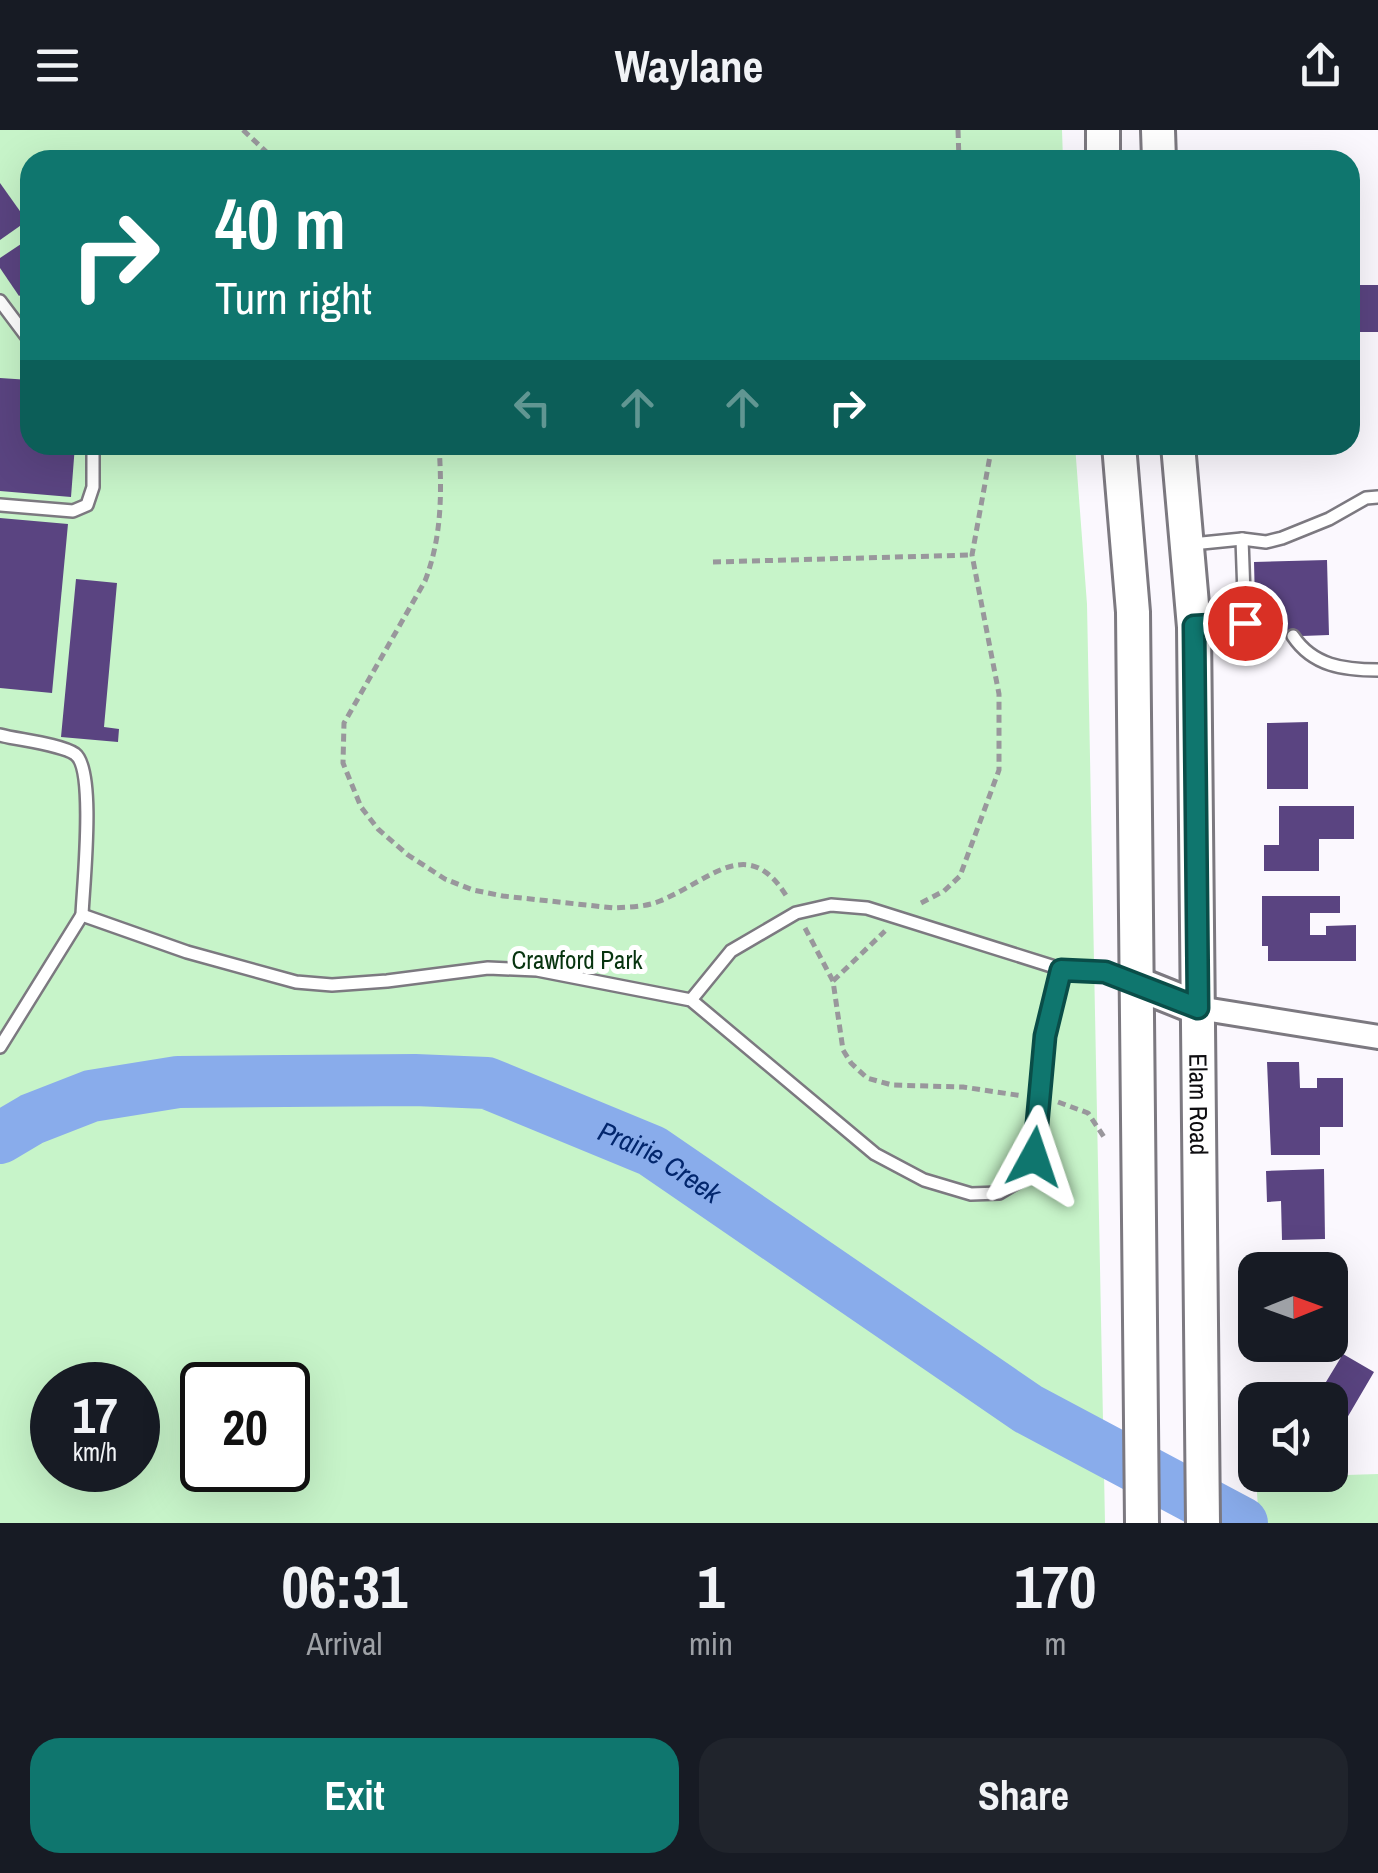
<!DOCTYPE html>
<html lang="en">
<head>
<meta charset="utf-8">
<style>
  :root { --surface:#171b24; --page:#20242c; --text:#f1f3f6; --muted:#9ea1a6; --accent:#0f766e }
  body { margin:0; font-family:"Archivo Narrow",sans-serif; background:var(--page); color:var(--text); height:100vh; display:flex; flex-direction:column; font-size:38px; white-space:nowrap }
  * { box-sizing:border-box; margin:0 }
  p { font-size:32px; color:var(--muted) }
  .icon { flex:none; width:55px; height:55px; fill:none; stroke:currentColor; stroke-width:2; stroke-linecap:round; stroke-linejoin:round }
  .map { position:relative; height:1393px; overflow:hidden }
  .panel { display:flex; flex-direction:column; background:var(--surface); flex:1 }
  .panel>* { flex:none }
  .top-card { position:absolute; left:20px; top:20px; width:1340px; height:305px; border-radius:30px; box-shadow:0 10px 40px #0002; background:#0f766e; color:#fff; overflow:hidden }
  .needle { width:65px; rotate:89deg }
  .tools { position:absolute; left:1238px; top:1122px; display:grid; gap:20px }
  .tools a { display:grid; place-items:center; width:110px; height:110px; border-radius:20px; background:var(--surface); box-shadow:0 10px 40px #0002; font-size:50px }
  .speed { position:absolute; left:30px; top:1232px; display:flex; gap:20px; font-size:50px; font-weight:700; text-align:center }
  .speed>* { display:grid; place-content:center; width:130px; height:130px; border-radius:50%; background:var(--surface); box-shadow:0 10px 40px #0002; line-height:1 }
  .speed small { font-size:25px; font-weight:400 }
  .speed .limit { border:5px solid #111; border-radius:15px; background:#fff; color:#111 }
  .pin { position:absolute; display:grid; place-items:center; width:85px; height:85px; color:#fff; margin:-42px; border:5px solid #fff; border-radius:50%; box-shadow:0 2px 10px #0007 }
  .me { position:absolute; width:110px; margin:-55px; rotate:5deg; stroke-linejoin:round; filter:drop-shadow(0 0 8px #0008) }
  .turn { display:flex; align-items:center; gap:35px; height:210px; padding:0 30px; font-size:45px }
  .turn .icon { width:130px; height:130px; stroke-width:2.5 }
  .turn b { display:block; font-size:70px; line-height:85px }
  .lanes { display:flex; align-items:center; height:95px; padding:0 30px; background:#0003; justify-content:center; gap:50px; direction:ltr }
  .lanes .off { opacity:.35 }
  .eta { display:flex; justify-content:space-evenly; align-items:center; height:170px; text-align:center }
  .eta b { font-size:60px; font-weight:700; line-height:70px }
  .button { display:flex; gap:20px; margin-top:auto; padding:20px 30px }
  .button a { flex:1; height:115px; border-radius:30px; background:var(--accent); color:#fff; font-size:40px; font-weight:700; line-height:115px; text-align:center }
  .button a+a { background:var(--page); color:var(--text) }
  header { display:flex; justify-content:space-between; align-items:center; height:130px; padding:0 30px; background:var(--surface); font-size:45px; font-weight:700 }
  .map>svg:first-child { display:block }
  .green { fill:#c7f4c9; fill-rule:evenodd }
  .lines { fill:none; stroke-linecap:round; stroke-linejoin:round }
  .river { stroke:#89aceb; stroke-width:52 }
  .building { fill:#5a4481 }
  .lane-casing { stroke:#7c7980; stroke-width:16 }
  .street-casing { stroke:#7c7980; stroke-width:28 }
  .secondary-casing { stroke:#7c7980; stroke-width:38 }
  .path { stroke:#99979c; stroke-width:5; stroke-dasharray:8 5; stroke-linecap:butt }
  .lane { stroke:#fff; stroke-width:11 }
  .street { stroke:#fff; stroke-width:22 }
  .secondary { stroke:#fff; stroke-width:32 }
  .route-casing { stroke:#0a4d48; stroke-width:25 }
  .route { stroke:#0f766e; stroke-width:18 }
  .labels { text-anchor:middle; stroke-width:10; stroke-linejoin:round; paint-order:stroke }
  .park-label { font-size:25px; fill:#07340f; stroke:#fff }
  .street-label { font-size:25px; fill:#0e0d10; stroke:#fff }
  .water-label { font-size:28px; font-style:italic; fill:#02266d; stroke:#fff }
</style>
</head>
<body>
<header><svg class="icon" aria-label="menu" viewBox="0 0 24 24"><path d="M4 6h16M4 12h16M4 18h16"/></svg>Waylane<svg class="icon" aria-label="share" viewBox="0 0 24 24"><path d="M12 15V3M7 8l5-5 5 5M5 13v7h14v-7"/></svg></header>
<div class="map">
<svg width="1378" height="1393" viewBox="0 0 1378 1393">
  <rect width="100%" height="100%" fill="#fbf8fe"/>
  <g class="green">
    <path d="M0 0H1062L1063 30H30V315H1075L1087 474 1105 1393H0ZM52 1255H138V1340H52ZM202 1255H288V1340H202Z"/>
    <polygon points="1378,1344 1378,1393 1259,1393 1256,1348"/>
  </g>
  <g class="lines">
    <path class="river" id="s1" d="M0 1008 32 989 91 966 178 952 415 950 487 953 652 1021 1028 1279 1242 1393"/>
  </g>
  <g class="building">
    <polygon points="0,53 27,91 0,110"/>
    <polygon points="30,108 30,159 19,166 0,138 0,128"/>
    <polygon points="1350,155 1378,155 1378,202 1351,202"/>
    <polygon points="0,248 30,250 30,315 75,315 71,367 0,361"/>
    <polygon points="0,388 68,394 52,563 0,558"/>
    <polygon points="1327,430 1329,505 1275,507 1274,473 1255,473 1254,432"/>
    <polygon points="76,449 117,453 104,597 119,599 118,612 61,607"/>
    <polygon points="1308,592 1308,659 1267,659 1267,593"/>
    <polygon points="1279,676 1354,676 1354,709 1319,709 1319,741 1264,741 1264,715 1279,715"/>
    <polygon points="1262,766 1340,766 1340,783 1310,783 1310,805 1326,805 1326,796 1356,795 1356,831 1268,831 1268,816 1262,816"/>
    <polygon points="1267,932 1299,932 1300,958 1317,958 1317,948 1343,948 1343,997 1320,997 1320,1025 1271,1025"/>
    <polygon points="1324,1039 1325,1109 1282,1110 1281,1071 1267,1072 1266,1041"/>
    <polygon points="1281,1127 1321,1127 1321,1134 1336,1134 1336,1162 1330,1162 1330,1140 1281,1140"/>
    <polygon points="1343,1224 1374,1242 1347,1288 1330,1278 1330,1270 1315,1270"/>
  </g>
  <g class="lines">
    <defs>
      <g id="lane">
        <polyline points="0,171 30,211"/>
        <polyline points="0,375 73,381 87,375 93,357 93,315"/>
        <polyline points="1242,409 1245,493"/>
        <polyline points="1192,414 1242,409 1266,412 1282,408 1329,389 1366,368 1378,367"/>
        <polyline points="1198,496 1274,491"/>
        <path d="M1293 506C1313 536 1344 540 1378 540"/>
        <path d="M0 605C19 610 60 614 75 624 96 639 83 757 82 785"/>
        <polyline points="691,870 731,821 796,783 831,775 867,778 1061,839 1105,842 1131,852"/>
        <polyline points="0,917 82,785 187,822 296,852 332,855 387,851 488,838 537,840 691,870 875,1024 924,1050 971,1064 999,1063 1021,1050 1034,1027 1045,906 1061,839"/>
      </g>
      <polyline id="street" points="1198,878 1378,907"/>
      <g id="secondary">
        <polyline points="1103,0 1103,30"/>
        <polyline points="1158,0 1159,30"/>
        <polyline points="1119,315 1133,482 1142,1393"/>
        <path id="s2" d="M1178 315 1194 497 1203 1393"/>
        <polyline points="1138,854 1198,878"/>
      </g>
    </defs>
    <use href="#lane" class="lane-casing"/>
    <use href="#street" class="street-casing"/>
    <use href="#secondary" class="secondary-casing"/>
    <g class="path">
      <polyline points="243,0 275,30"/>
      <polyline points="958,0 959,30"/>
      <path d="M439 315C442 362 442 407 425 451L344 593 343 633 361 677 378 699 408 725 445 749 473 760 503 766 614 778C629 777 646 777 660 771 711 750 748 703 787 767"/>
      <polyline points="713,432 972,425"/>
      <polyline points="921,773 944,761 960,746 999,640 999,564 972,425 992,315"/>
      <polyline points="805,798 833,851 843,920 851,933 867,948 892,955 963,957 1023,966"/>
      <polyline points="833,851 885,801"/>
      <polyline points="1058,972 1088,983 1106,1010"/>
    </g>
    <use href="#lane" class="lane"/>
    <use href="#street" class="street"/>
    <use href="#secondary" class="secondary"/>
  </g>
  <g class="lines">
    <defs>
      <polyline id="route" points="1034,1027 1045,906 1061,840 1105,842 1198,878 1194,496 1245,493"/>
    </defs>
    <use href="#route" class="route-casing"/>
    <use href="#route" class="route"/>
  </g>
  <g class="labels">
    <g class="park-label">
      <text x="577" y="839">Crawford Park</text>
    </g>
    <g class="street-label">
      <text dy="9" stroke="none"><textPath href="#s2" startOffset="660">Elam Road</textPath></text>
    </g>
    <g class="water-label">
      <text dy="10" stroke="none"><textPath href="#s1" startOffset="688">Prairie Creek</textPath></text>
    </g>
  </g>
</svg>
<div class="tools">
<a><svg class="needle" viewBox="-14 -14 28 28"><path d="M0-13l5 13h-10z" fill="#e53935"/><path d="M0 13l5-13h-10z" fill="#9ea1a6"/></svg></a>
<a><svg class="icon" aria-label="sound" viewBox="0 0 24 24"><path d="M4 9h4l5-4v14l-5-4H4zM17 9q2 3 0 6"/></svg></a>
</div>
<div class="speed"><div>17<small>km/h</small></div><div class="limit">20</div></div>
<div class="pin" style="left:1245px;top:493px;background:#d93025"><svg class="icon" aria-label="arrive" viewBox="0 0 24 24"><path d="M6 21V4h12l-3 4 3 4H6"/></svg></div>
<svg class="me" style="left:1034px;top:1027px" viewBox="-20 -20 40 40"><path d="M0-17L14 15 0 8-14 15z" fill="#0f766e" stroke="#fff" stroke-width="4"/></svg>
<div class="top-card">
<div class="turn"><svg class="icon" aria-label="right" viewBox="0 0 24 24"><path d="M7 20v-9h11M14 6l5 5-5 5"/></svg><div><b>40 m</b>Turn right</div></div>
<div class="lanes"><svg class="icon off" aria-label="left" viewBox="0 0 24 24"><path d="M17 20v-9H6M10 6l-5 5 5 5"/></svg><svg class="icon off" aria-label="ahead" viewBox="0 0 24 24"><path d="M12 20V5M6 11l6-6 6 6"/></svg><svg class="icon off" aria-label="ahead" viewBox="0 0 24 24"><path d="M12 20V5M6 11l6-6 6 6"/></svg><svg class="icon" aria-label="right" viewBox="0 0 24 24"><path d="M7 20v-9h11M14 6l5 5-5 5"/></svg></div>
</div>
</div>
<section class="panel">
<div class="eta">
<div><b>06:31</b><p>Arrival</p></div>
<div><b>1</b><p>min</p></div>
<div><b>170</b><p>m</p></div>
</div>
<div class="button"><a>Exit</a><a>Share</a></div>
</section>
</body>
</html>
